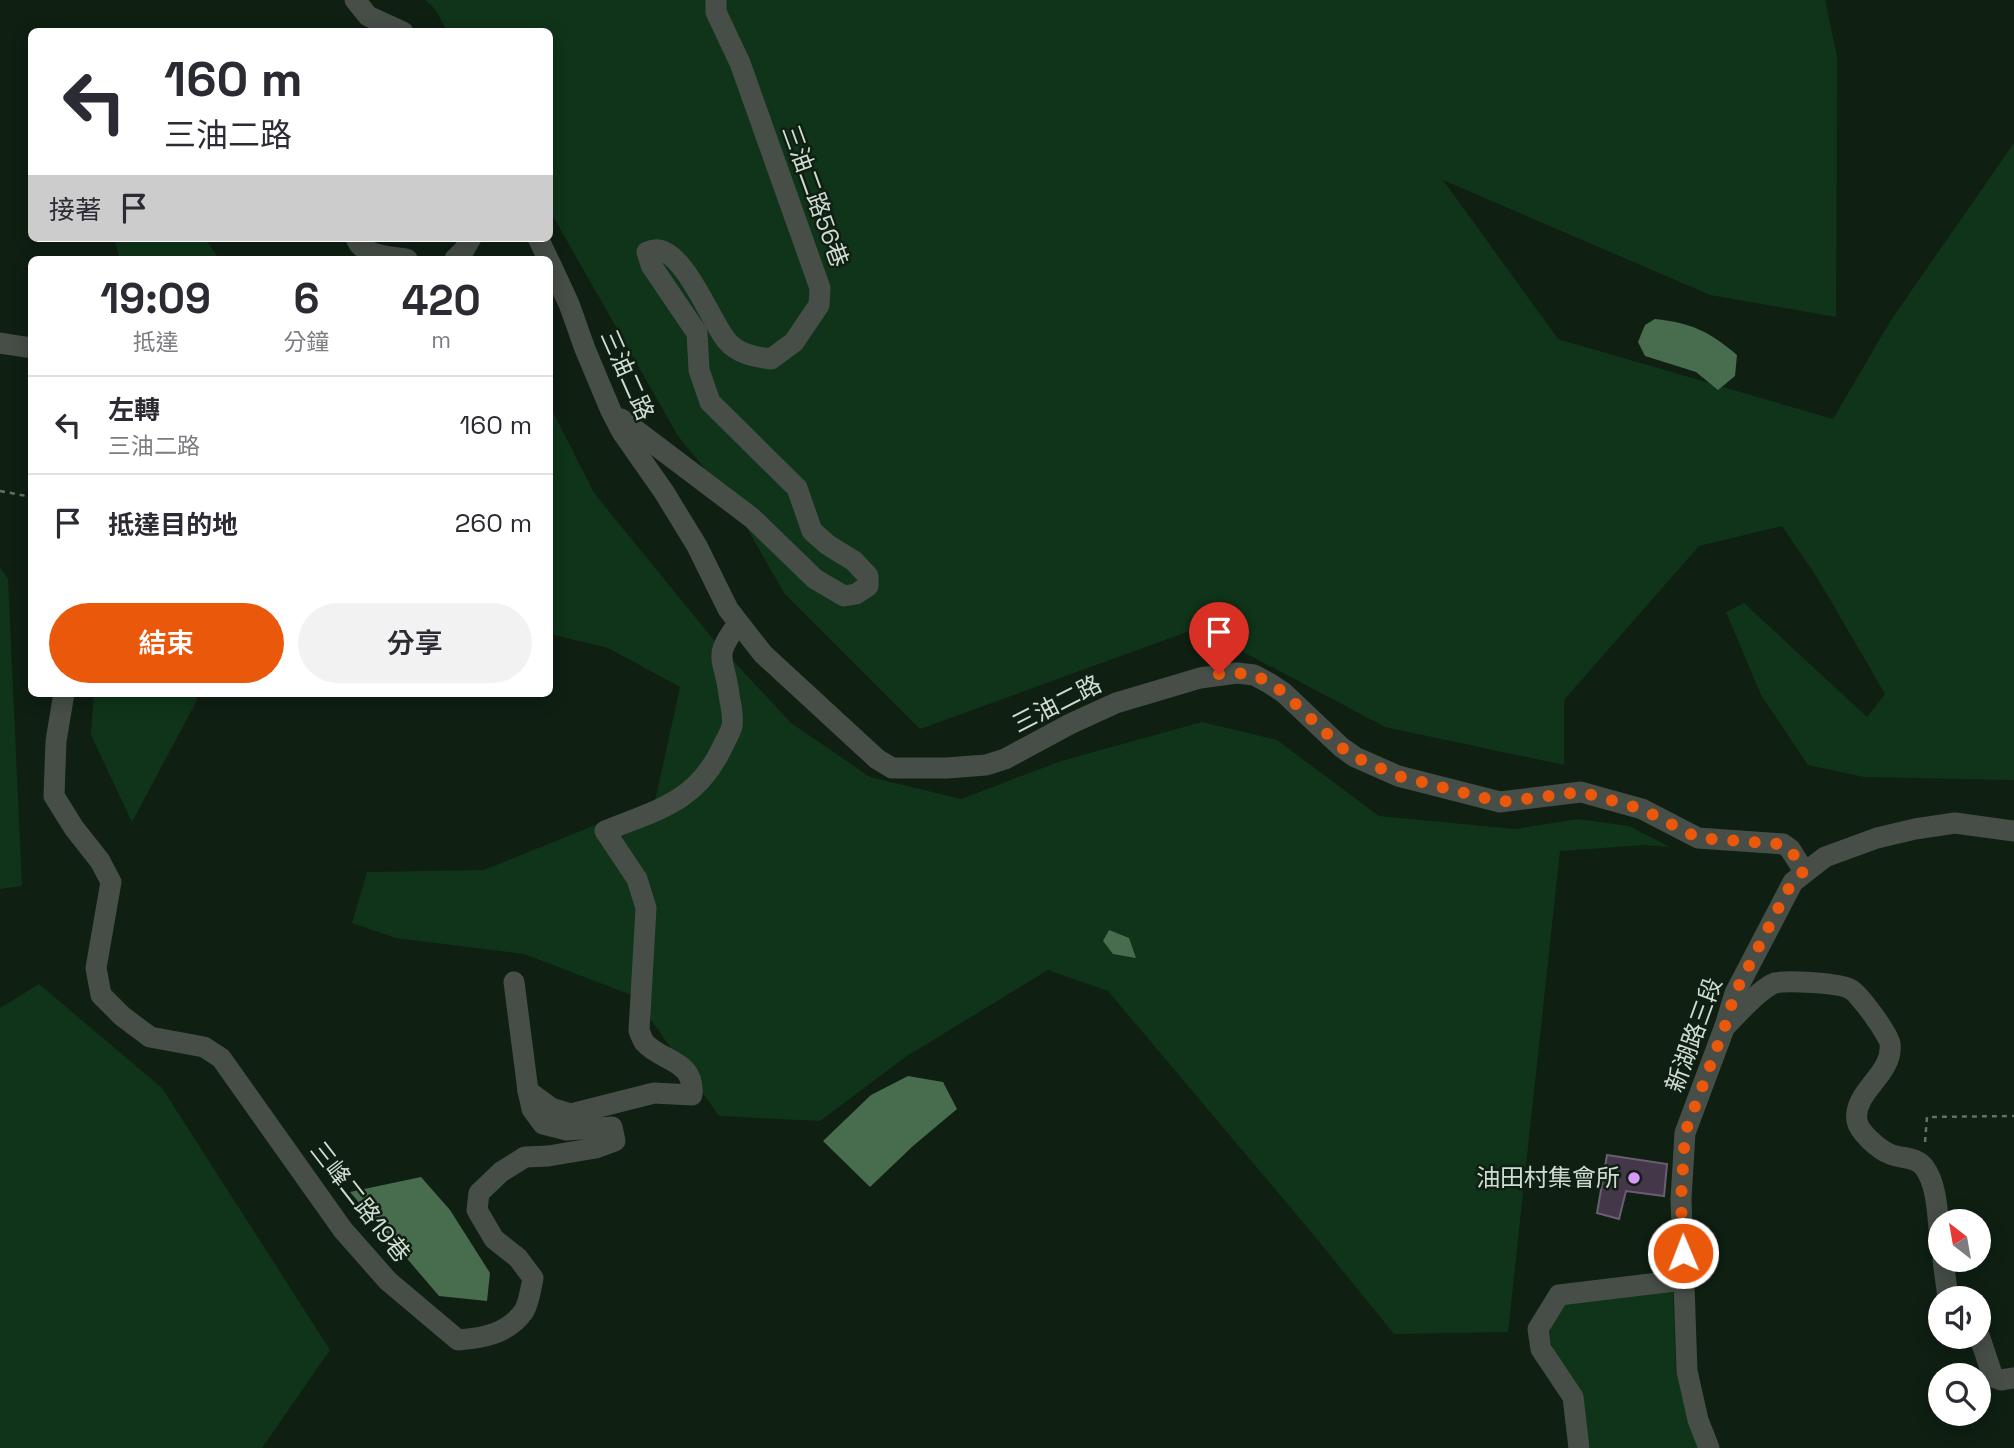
<!DOCTYPE html>
<html lang="zh-TW">
<head>
<meta charset="utf-8">
<style>
  :root { --surface:#fff; --page:#f2f2f3; --text:#2b2b33; --muted:#7c7c81; --line:#e1e1e2; --accent:#ea580c }
  body { margin:0; font-family:"Space Grotesk","Noto Sans TC",sans-serif; background:var(--page); color:var(--text); height:100vh; display:flex; flex-direction:column; font-size:26px; white-space:nowrap }
  * { box-sizing:border-box; margin:0 }
  p { font-size:23px; color:var(--muted) }
  .icon { flex:none; width:38px; height:38px; fill:none; stroke:currentColor; stroke-width:2; stroke-linecap:round; stroke-linejoin:round }
  .map { position:relative; flex:1; overflow:hidden }
  .drawer { position:absolute; left:28px; top:256px; width:525px; height:441px; display:flex; flex-direction:column; background:var(--surface); border-radius:10px; box-shadow:0 4px 18px #0003 }
  .drawer>* { flex:none }
  .banner { position:absolute; left:28px; top:28px; width:525px; height:214px; border-radius:10px; box-shadow:0 4px 18px #0003; background:#fff; color:var(--text); overflow:hidden }
  .needle { width:46px; rotate:329deg }
  .controls { position:absolute; left:1928px; top:1209px; display:grid; gap:14px }
  .controls a { display:grid; place-items:center; width:63px; height:63px; border-radius:50%; background:var(--surface); box-shadow:0 4px 18px #0003; font-size:35px }
  .pin { position:absolute; display:grid; place-items:center; width:60px; height:60px; color:#fff; margin:-72px -30px; border-radius:50% 50% 50% 0; rotate:-45deg; box-shadow:0 0 7px #0007 }
  .pin .icon { rotate:45deg }
  .me { position:absolute; width:77px; margin:-38px; rotate:359deg; stroke-linejoin:round; filter:drop-shadow(0 0 5px #0008) }
  .turn { display:flex; align-items:center; gap:24px; height:147px; padding:0 21px; font-size:32px }
  .turn .icon { width:91px; height:91px; stroke-width:2.5 }
  .turn b { display:block; font-size:49px; line-height:60px }
  .then { display:flex; align-items:center; height:66px; padding:0 21px; background:#0003; gap:14px; font-size:26px }
  .eta { display:flex; justify-content:space-evenly; align-items:center; height:119px; text-align:center }
  .eta b { font-size:42px; font-weight:600; line-height:49px }
  .primary-button { display:flex; gap:14px; margin-top:auto; padding:14px 21px }
  .primary-button a { flex:1; height:80px; border-radius:42px; background:var(--accent); color:#fff; font-size:28px; font-weight:600; line-height:80px; text-align:center }
  .primary-button a+a { background:var(--page); color:var(--text) }
  ul { padding:0; list-style:none }
  li { display:flex; align-items:center; gap:21px; height:98px; padding:0 21px; border-top:2px solid var(--line) }
  li div { flex:1 }
  li b { display:block; font-size:26px }
  li em { font-style:normal }
  .map>svg:first-child { display:block }
  .green { fill:#0f3419 }
  .water { fill:#476d4e }
  .building { fill:#433749; stroke:#6a5e71; stroke-width:2 }
  .lines { fill:none; stroke-linecap:round; stroke-linejoin:round }
  .path { stroke:#647266; stroke-width:2.5; stroke-dasharray:5 5; stroke-linecap:butt }
  .minor { stroke:#464e47; stroke-width:21 }
  .route { stroke:#ea580c; stroke-width:12; stroke-dasharray:0 21.6 }
  .poi-dot { fill:#d89af8; stroke:#0f1f12; stroke-width:2.5 }
  .labels { text-anchor:middle; stroke-width:5; stroke-linejoin:round; paint-order:stroke }
  .street-label { font-size:24px; fill:#d0dbd2; stroke:#0f1f12 }
  .poi-label { font-size:24px; fill:#d0dbd2; stroke:#0f1f12; text-anchor:end }
</style>
</head>
<body>
<div class="map">
<svg width="2014" height="1448" viewBox="0 0 2014 1448">
  <rect width="100%" height="100%" fill="#0f1f12"/>
  <g class="green">
    <polygon points="425,0 1825,0 1837,56 1836,317 1710,295 1443,180 1558,339 1833,419 1891,320 2014,143 2014,111 2014,780 1864,777 1808,765 1761,695 1726,612 1744,603 1867,717 1885,694 1818,579 1782,526 1699,546 1564,700 1564,765 1385,727 1198,628 920,729 784,593 734,505 678,436 550,211 550,32 447,31 435,9"/>
    <polygon points="114,238 205,238 219,259 120,259"/>
    <polygon points="550,406 594,493 713,639 791,723 870,777 961,799 1061,761 1202,722 1277,740 1379,816 1515,829 1578,819 1629,826 1670,847 1644,845 1560,851 1508,1332 1394,1334 1312,1233 1108,991 1048,970 907,1056 820,1121 719,1116 634,996 524,954 396,938 352,923 367,872 484,870 655,801 680,687 608,648 550,634"/>
    <polygon points="0,568 8,579 22,886 0,889"/>
    <polygon points="94,693 197,693 197,700 132,822 91,735"/>
    <polygon points="39,984 162,1088 330,1350 262,1448 0,1448 0,1008"/>
    <polygon points="1673,1289 1676,1371 1694,1437 1700,1448 1590,1448 1581,1395 1554,1355 1548,1327 1564,1299"/>
  </g>
  <g class="water">
    <path d="M1655 319C1692 323 1710 332 1737 355L1735 376 1718 390 1696 372 1645 356 1638 342 1645 325Z"/>
    <polygon points="1109,930 1129,938 1136,958 1113,954 1103,941"/>
    <polygon points="908,1076 943,1082 957,1109 913,1146 870,1187 823,1141 871,1095"/>
    <polygon points="421,1177 450,1210 490,1273 487,1301 439,1296 350,1192"/>
  </g>
  <polygon class="building" points="1607,1155 1667,1164 1664,1196 1626,1191 1619,1219 1597,1213"/>
  <g class="lines">
    <g class="path">
      <polyline points="0,491 32,497"/>
      <polyline points="1925,1142 1927,1117 2014,1116"/>
    </g>
    <g class="minor">
      <polyline points="355,0 368,16 403,32"/>
      <path d="M356 238C363 257 389 256 407 259"/>
      <polyline points="538,238 548,259"/>
      <polyline points="455,259 464,250 471,238"/>
      <polyline points="550,263 569,304 585,349 611,411 622,432 664,492 697,546 728,609 763,654 877,759 892,768 947,768 986,765 1005,759 1070,724 1116,703 1200,678 1237,673 1254,675 1269,683 1284,693 1341,747 1355,757 1398,776 1500,802 1581,792 1642,809 1698,838 1783,844 1790,849 1804,871"/>
      <polyline points="0,343 32,348"/>
      <path d="M621 419 752 518 815 579 844 596 856 594 868 586V576L854 561 828 545 812 531 797 488 710 402 699 370 697 333 651 265 647 252C680 235 710 322 727 341 738 354 755 357 771 359L794 342 819 305 820 288 740 63 716 12V0"/>
      <path d="M64 693 56 741 54 796 74 828 100 861 111 882 96 968 101 995 122 1016 150 1037 204 1047 221 1058 343 1230 388 1281 458 1340C483 1338 508 1334 524 1311 529 1303 531 1288 533 1278L518 1258 494 1239 477 1210 479 1193 501 1172 525 1157 548 1156 596 1148 615 1141 612 1127 567 1130 543 1124 532 1109 528 1091"/>
      <path d="M514 982 528 1091 551 1108 571 1114 654 1093 692 1095C695 1059 661 1062 644 1042 642 1039 641 1035 639 1031L646 908 637 879 605 831C656 810 695 803 721 750 724 743 730 734 732 726 734 716 730 703 729 694 724 656 712 658 738 624"/>
      <path d="M1727 1025C1738 1013 1761 988 1775 983 1786 980 1840 983 1850 989 1859 993 1889 1035 1890 1044 1894 1074 1852 1092 1857 1121 1859 1132 1879 1150 1890 1154 1901 1159 1916 1156 1924 1167 1939 1187 1937 1221 1941 1245"/>
      <polyline points="1943,1260 1948,1298"/>
      <polyline points="1979,1335 1993,1377 2001,1380 2014,1378"/>
      <polyline points="1579,1448 1573,1397 1541,1349 1538,1329 1559,1295 1683,1280"/>
      <polyline points="1709,1448 1698,1420 1687,1371 1681,1199 1685,1133 1725,1026 1735,993 1793,882 1825,857 1877,838 1915,829 1955,823 2014,831"/>
    </g>
  </g>
  <g class="lines">
    <polyline class="route" points="1219,674 1237,673 1254,675 1269,682 1284,693 1341,747 1355,757 1398,776 1500,802 1581,792 1642,809 1698,838 1779,844 1790,849 1804,871 1793,881 1784,897 1735,993 1725,1026 1685,1133 1681,1199 1683,1253"/>
  </g>
  <circle class="poi-dot" cx="1634" cy="1178" r="7"/>
  <g class="labels">
    <g class="street-label">
      <text transform="translate(815 196) rotate(70)" y="8">三油二路56巷</text>
      <text transform="translate(627 375) rotate(66)" y="8">三油二路</text>
      <text transform="translate(1057 704) rotate(-27)" y="8">三油二路</text>
      <text transform="translate(1694 1035) rotate(-70)" y="8">新湖路三段</text>
      <text transform="translate(360 1202) rotate(52)" y="8">三峰二路19巷</text>
    </g>
    <g class="poi-label">
      <text x="1620" y="1186">油田村集會所</text>
    </g>
  </g>
</svg>
<div class="controls">
<a><svg class="needle" viewBox="-14 -14 28 28"><path d="M0-13l5 13h-10z" fill="#e53935"/><path d="M0 13l5-13h-10z" fill="#7c7c81"/></svg></a>
<a><svg class="icon" aria-label="sound" viewBox="0 0 24 24"><path d="M4 9h4l5-4v14l-5-4H4zM17 9q2 3 0 6"/></svg></a>
<a><svg class="icon" aria-label="search" viewBox="0 0 24 24"><circle cx="10" cy="10" r="6"/><path d="M15 15l6 6"/></svg></a>
</div>
<div class="pin" style="left:1219px;top:674px;background:#d93025"><svg class="icon" aria-label="arrive" viewBox="0 0 24 24"><path d="M6 21V4h12l-3 4 3 4H6"/></svg></div>
<svg class="me" style="left:1683px;top:1253px" viewBox="-20 -20 40 40"><circle r="17" fill="#ea580c" stroke="#fff" stroke-width="3"/><path d="M0-11L8 9 0 5-8 9z" fill="#fff"/></svg>
<div class="banner">
<div class="turn"><svg class="icon" aria-label="left" viewBox="0 0 24 24"><path d="M17 20v-9H6M10 6l-5 5 5 5"/></svg><div><b>160 m</b>三油二路</div></div>
<div class="then">接著<svg class="icon" aria-label="arrive" viewBox="0 0 24 24"><path d="M6 21V4h12l-3 4 3 4H6"/></svg></div>
</div>
<section class="drawer">
<div class="eta">
<div><b>19:09</b><p>抵達</p></div>
<div><b>6</b><p>分鐘</p></div>
<div><b>420</b><p>m</p></div>
</div>
<ul>
<li><svg class="icon" aria-label="left" viewBox="0 0 24 24"><path d="M17 20v-9H6M10 6l-5 5 5 5"/></svg><div><b>左轉</b><p>三油二路</p></div><em>160 m</em></li>
<li><svg class="icon" aria-label="arrive" viewBox="0 0 24 24"><path d="M6 21V4h12l-3 4 3 4H6"/></svg><div><b>抵達目的地</b></div><em>260 m</em></li>
</ul>
<div class="primary-button"><a>結束</a><a>分享</a></div>
</section>
</div>
</body>
</html>
